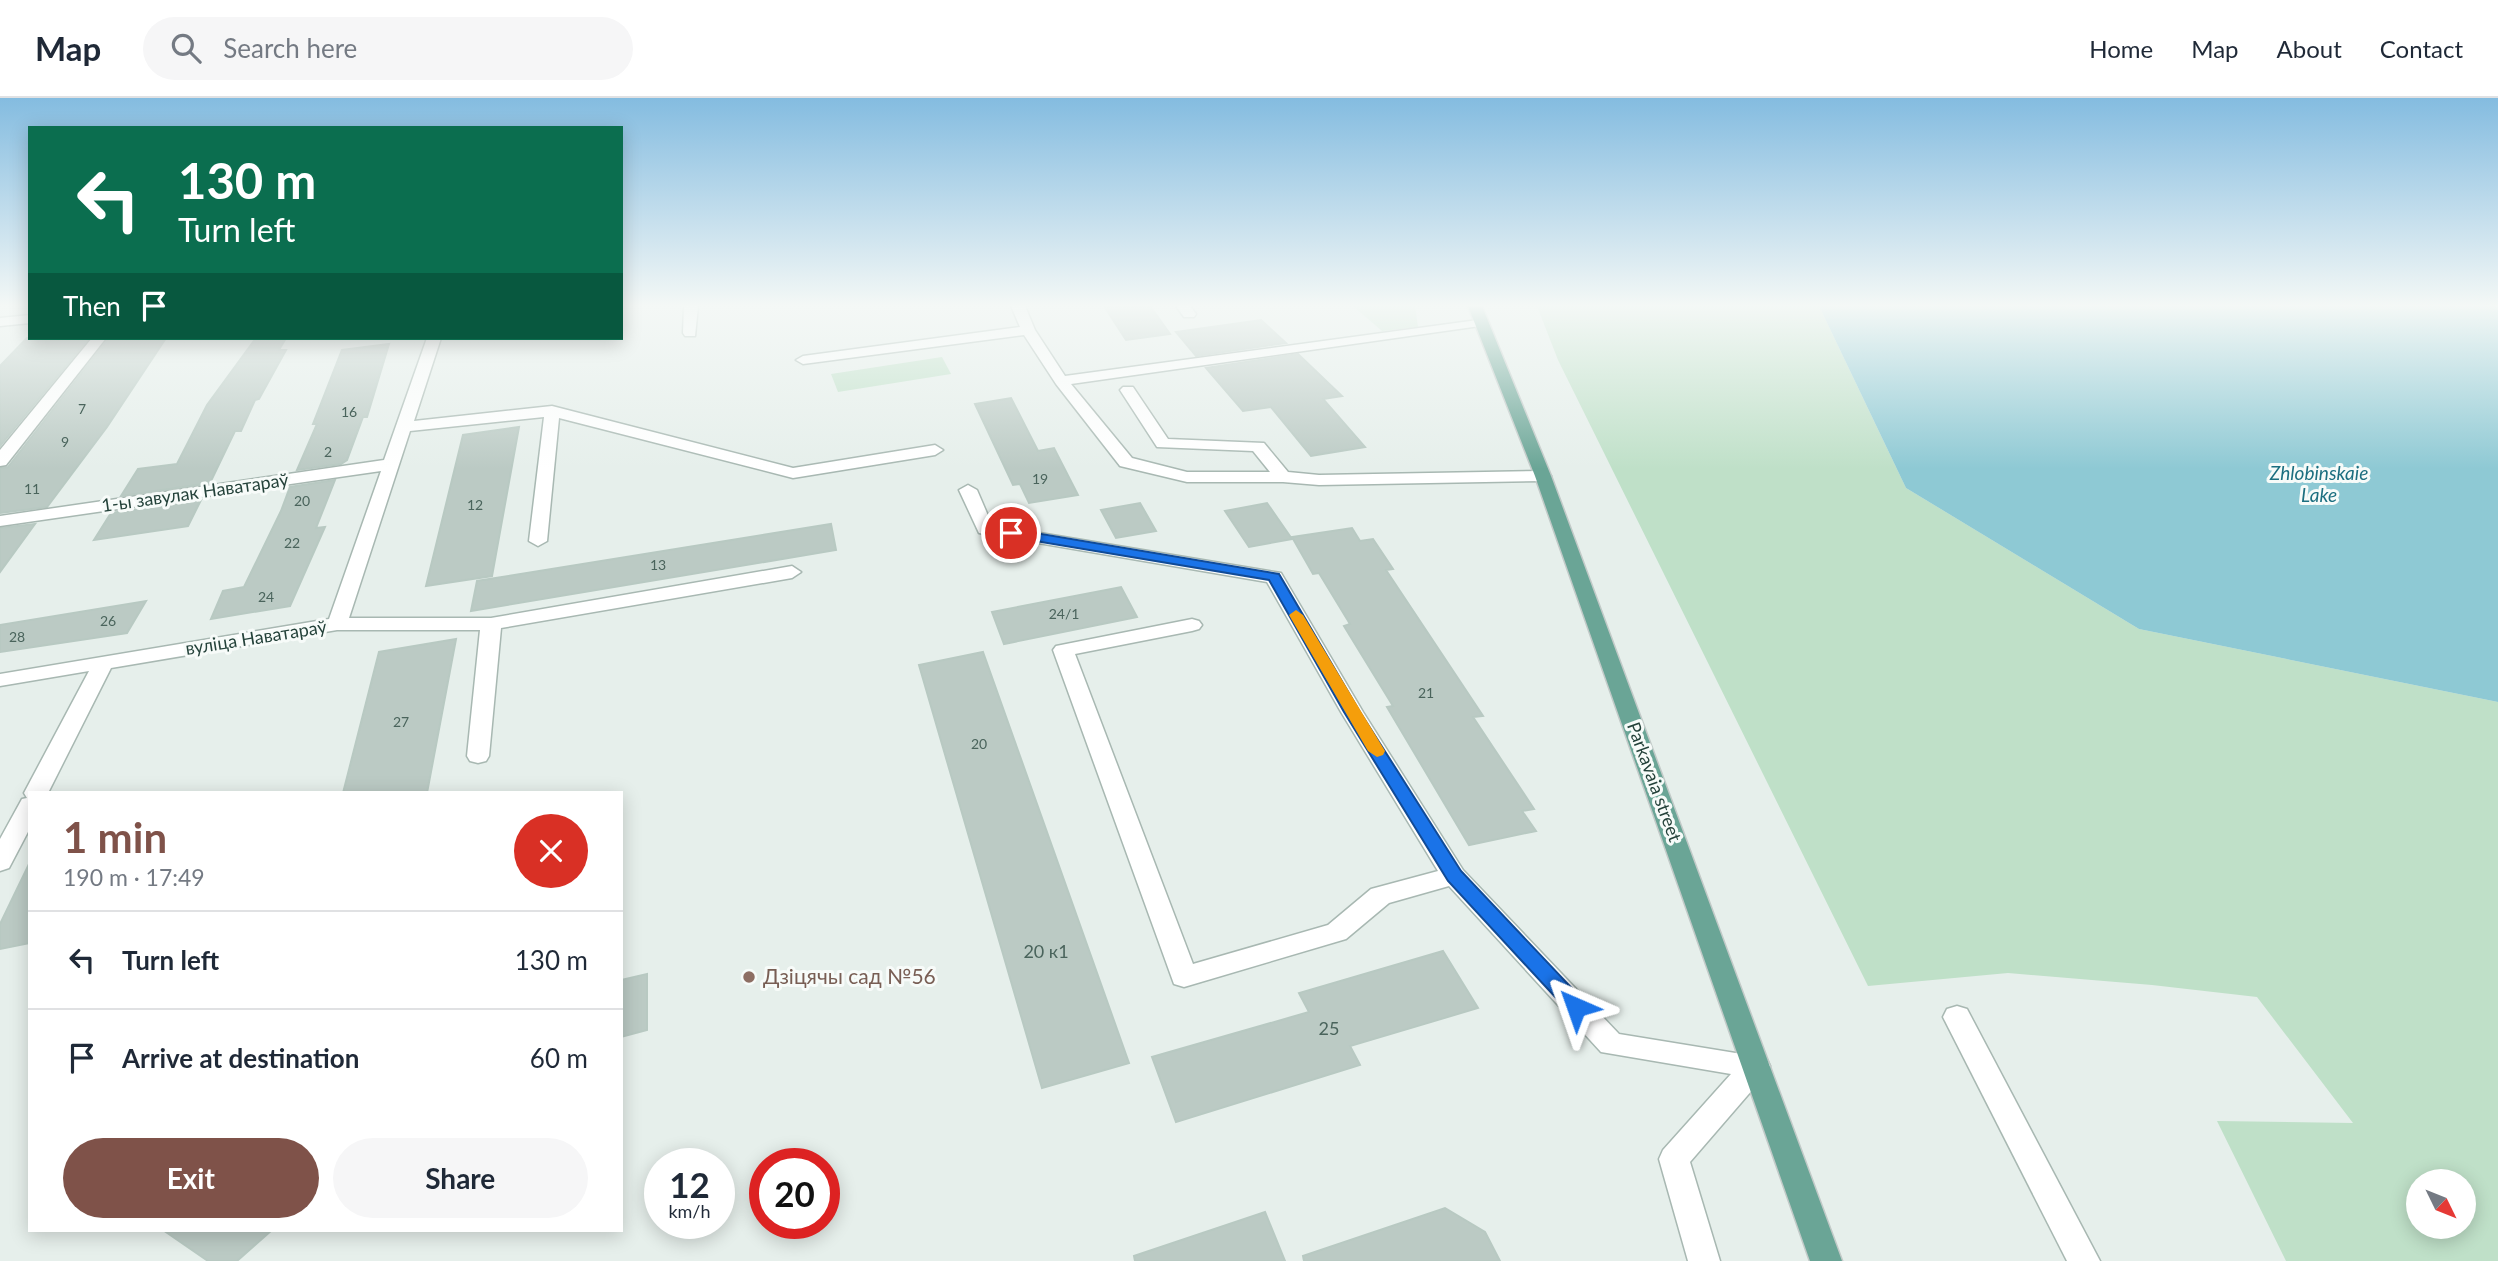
<!DOCTYPE html>
<html lang="en">
<head>
<meta charset="utf-8">
<style>
  :root { --surface:#fff; --page:#f6f6f7; --text:#1f2937; --muted:#747a83; --line:#e0e1e3; --accent:#7f5249 }
  body { margin:0; font-family:Lato,sans-serif; background:var(--page); color:var(--text); height:100vh; display:flex; flex-direction:column; font-size:26px; white-space:nowrap }
  * { box-sizing:border-box; margin:0 }
  p { font-size:23px; color:var(--muted) }
  .icon { flex:none; width:38px; height:38px; fill:none; stroke:currentColor; stroke-width:2; stroke-linecap:round; stroke-linejoin:round }
  .map { position:relative; flex:1; overflow:hidden }
  .sheet { position:absolute; left:28px; top:693px; width:595px; height:441px; display:flex; flex-direction:column; background:var(--surface); border-radius:0px; box-shadow:0 4px 18px #0003 }
  .sheet>* { flex:none }
  .top-card { position:absolute; left:28px; top:28px; width:595px; height:214px; border-radius:0px; box-shadow:0 4px 18px #0003; background:#0b6e4f; color:#fff; overflow:hidden }
  .needle { width:46px; rotate:133deg }
  .buttons { position:absolute; left:2406px; top:1071px; display:grid; gap:14px }
  .buttons a { display:grid; place-items:center; width:70px; height:70px; border-radius:50%; background:var(--surface); box-shadow:0 4px 18px #0003; font-size:35px }
  .speed { position:absolute; left:644px; top:1050px; display:flex; gap:14px; font-size:35px; font-weight:700; text-align:center }
  .speed>* { display:grid; place-content:center; width:91px; height:91px; border-radius:50%; background:var(--surface); box-shadow:0 4px 18px #0003; line-height:1 }
  .speed small { font-size:18px; font-weight:400 }
  .speed .limit { border:10px solid #d22; background:#fff; color:#111 }
  .pin { position:absolute; display:grid; place-items:center; width:60px; height:60px; color:#fff; margin:-30px; border:4px solid #fff; border-radius:50%; box-shadow:0 2px 7px #0007 }
  .me { position:absolute; width:77px; margin:-38px; rotate:317deg; stroke-linejoin:round; filter:drop-shadow(0 0 5px #0008) }
  .turn { display:flex; align-items:center; gap:24px; height:147px; padding:0 35px; font-size:32px }
  .turn .icon { width:91px; height:91px; stroke-width:2.5 }
  .turn b { display:block; font-size:49px; line-height:60px }
  .then { display:flex; align-items:center; height:66px; padding:0 35px; background:#0003; gap:14px; font-size:26px }
  .round { display:grid; place-items:center; flex:none; width:74px; height:74px; border-radius:37px; background:var(--page) }
  .headline { display:flex; align-items:center; justify-content:space-between; height:119px; padding:0 35px }
  h1 { font-size:42px; font-weight:700; line-height:52px; color:var(--accent) }
  .primary-button { display:flex; gap:14px; margin-top:auto; padding:14px 35px }
  .primary-button a { flex:1; height:80px; border-radius:42px; background:var(--accent); color:#fff; font-size:28px; font-weight:700; line-height:80px; text-align:center }
  .primary-button a+a { background:var(--page); color:var(--text) }
  ul { padding:0; list-style:none }
  li { display:flex; align-items:center; gap:21px; height:98px; padding:0 35px; border-top:2px solid var(--line) }
  li div { flex:1 }
  li b { display:block; font-size:26px }
  li em { font-style:normal }
  header { display:flex; align-items:center; gap:42px; box-sizing:border-box; height:98px; padding:0 35px; background:var(--surface); border-bottom:2px solid var(--line) }
  header strong { font-size:33px }
  nav { display:flex; gap:38px; margin-inline-start:auto; font-size:24px }
  .search { width:490px; height:63px; background:var(--page); display:flex; align-items:center; gap:18px; box-sizing:border-box; padding:0 24px; border-radius:38px; color:var(--muted); font-size:26px }
  .map>svg:first-child { display:block }
  .green { fill:#bfe0c8; fill-rule:evenodd }
  .water { fill:#8ec9d4 }
  .building { fill:#bbcac4; stroke:#b8c9c2; stroke-width:2 }
  .lines { fill:none; stroke-linecap:round; stroke-linejoin:round }
  .minor-casing { stroke:#a8b8b2; stroke-width:3 }
  .major-casing { stroke:#c2cac8; stroke-width:3 }
  .minor { fill:#fff; fill-rule:evenodd }
  .major { fill:#6aa596; fill-rule:evenodd }
  .route { fill:#1a73e8; stroke:#114b97; stroke-width:2 }
  .slow { fill:#f59e0b }
  .education-dot { fill:#8d6e63; stroke:#f7fbf9; stroke-width:2.5 }
  .labels { text-anchor:middle; stroke-width:6; stroke-linejoin:round; paint-order:stroke }
  .number-label { font-size:14px; fill:#4a645c }
  .street-label { font-size:18px; fill:#24423a; stroke:#f7fbf9 }
  .near-number-label { font-size:18px; fill:#4a645c }
  .water-label { font-size:19px; font-style:italic; fill:#1c6f80; stroke:#f7fbf9 }
  .near-education-label { font-size:21px; fill:#785e54; stroke:#f7fbf9; text-anchor:start }
</style>
</head>
<body>
<header>
<strong>Map</strong>
<div class="search"><svg class="icon" aria-label="search" viewBox="0 0 24 24"><circle cx="10" cy="10" r="6"/><path d="M15 15l6 6"/></svg>Search here</div>
<nav><a>Home</a><a>Map</a><a>About</a><a>Contact</a></nav>
</header>
<div class="map">
<svg width="2498" height="1163" viewBox="0 0 2498 1163">
  <rect width="100%" height="100%" fill="#e6efeb"/>
  <g class="green">
    <polygon points="1353,208 1415,208 1418,229 1382,233"/>
    <path d="M1537 208H1819L1906 390 2139 531 2498 604V1163H2286L2217 1023 2353 1025 2257 899 2152 887 2008 875 1868 888 1558 262ZM2418 1083H2464V1129H2418Z"/>
    <polygon points="942,259 951,276 838,294 831,276"/>
  </g>
  <polygon class="water" points="1819,208 2498,208 2498,604 2139,531 1906,390"/>
  <g class="building">
    <polygon points="1104,208 1150,208 1170,236 1126,242"/>
    <polygon points="1261,222 1286,245 1196,258 1176,234"/>
    <polygon points="27,240 89,240 0,348 0,268"/>
    <polygon points="109,240 166,240 107,329 47,409 0,415 0,370 8,369"/>
    <polygon points="256,240 286,240 279,252 286,252 259,301 255,302 241,333 235,333 210,385 121,398 138,371 177,366 207,307"/>
    <polygon points="389,246 367,319 363,319 347,362 341,366 297,372 317,326 313,326 342,252"/>
    <polygon points="1298,256 1342,298 1323,301 1365,349 1311,358 1271,309 1243,313 1206,270"/>
    <polygon points="1011,300 1038,353 1054,350 1078,397 1029,405 1020,386 1013,387 975,306"/>
    <polygon points="519,329 492,478 426,488 463,337"/>
    <polygon points="335,382 316,430 325,429 290,508 211,521 223,493 244,489 281,413 290,389"/>
    <polygon points="201,402 188,428 94,442 111,415"/>
    <polygon points="1140,405 1156,433 1116,440 1101,412"/>
    <polygon points="1267,405 1292,441 1249,449 1225,413"/>
    <polygon points="35,426 0,474 0,430"/>
    <polygon points="831,426 836,452 471,513 477,483"/>
    <polygon points="1352,430 1360,443 1373,441 1393,471 1386,472 1483,618 1473,619 1534,711 1522,713 1536,733 1469,747 1387,609 1393,608 1344,528 1350,526 1319,475 1313,476 1292,439"/>
    <polygon points="1121,489 1137,519 1004,546 992,514"/>
    <polygon points="146,503 127,535 0,554 0,527"/>
    <polygon points="456,541 427,695 343,695 379,554"/>
    <polygon points="983,554 1129,965 1042,990 919,567"/>
    <polygon points="30,764 30,845 0,851 0,826"/>
    <polygon points="1443,853 1478,910 1350,948 1360,967 1176,1024 1152,959 1309,914 1299,895"/>
    <polygon points="647,876 647,932 621,939 621,882"/>
    <polygon points="1445,1110 1485,1134 1500,1163 1304,1163 1303,1158"/>
    <polygon points="1265,1114 1285,1163 1135,1163 1134,1158"/>
    <polygon points="163,1132 272,1132 237,1163 208,1163"/>
  </g>
  <g class="lines">
    <defs>
      <g id="minor">
        <polygon points="684,208 698,208 695,238 685,238 683,235"/>
        <polygon points="1011,208 1025,208 1035,232 1065,278 1485,221 1485,227 1480,228 1071,286 1132,360 1187,374 1270,374 1253,353 1157,349 1120,292 1123,289 1133,289 1168,341 1264,345 1288,374 1319,377 1543,373 1551,378 1543,383 1319,387 1283,384 1187,384 1120,368 1056,286 1024,237 803,266 796,262 803,258 1020,229"/>
        <polygon points="1176,208 1190,208 1196,216 1194,219 1184,219"/>
        <polygon points="30,217 30,225 0,228 0,220"/>
        <polygon points="92,240 106,240 6,367 0,368 0,352"/>
        <polygon points="427,240 441,240 414,323 552,308 793,370 935,347 943,352 935,357 793,380 559,320 547,443 538,448 529,443 544,319 410,333 349,520 491,520 792,468 801,474 792,480 501,530 489,658 486,663 478,665 470,663 467,658 480,532 337,532 111,570 48,695 30,695 30,730 9,770 0,773 0,741 22,701 27,700 24,695 89,573 0,588 0,576 329,521 381,373 0,428 0,418 384,362"/>
        <polygon points="968,387 977,392 992,427 1281,475 1363,614 1463,772 1619,936 1766,960 1770,968 1766,976 1690,1064 1720,1163 1688,1163 1659,1061 1663,1052 1731,976 1601,954 1449,788 1389,805 1346,841 1184,889 1174,886 1053,552 1056,548 1192,521 1199,523 1202,527 1199,531 1192,533 1075,556 1193,866 1328,827 1371,791 1438,773 1341,614 1267,484 979,435 959,392"/>
        <polygon points="1957,908 1967,911 2100,1163 2067,1163 1943,919 1947,911"/>
      </g>
      <polygon id="major" points="1468,208 1482,208 1551,378 1842,1163 1810,1163 1535,378"/>
    </defs>
    <use href="#minor" class="minor-casing"/>
    <use href="#major" class="major-casing"/>
    <use href="#minor" class="minor"/>
    <use href="#major" class="major"/>
  </g>
  <linearGradient id="sky" x2="0" y2="1"><stop stop-color="#84bce0"/><stop offset="0.56" stop-color="#f4f8f6"/><stop offset="1" stop-color="#f4f8f6" stop-opacity="0"/></linearGradient>
  <rect width="2498" height="371" fill="url(#sky)"/>
  <polygon class="route" points="1011,431 1279,476 1360,614 1461,773 1584,903 1587,909 1584,914 1576,917 1569,914 1448,783 1344,614 1269,482 1006,438 1006,432"/>
  <polygon class="slow" points="1296,512 1303,517 1385,653 1383,657 1377,659 1368,653 1289,517"/>
  <circle class="education-dot" cx="749" cy="879" r="7"/>
  <g class="labels">
    <g class="number-label">
      <text x="82" y="316">7</text>
      <text x="349" y="319">16</text>
      <text x="65" y="349">9</text>
      <text x="328" y="359">2</text>
      <text x="1040" y="386">19</text>
      <text x="32" y="396">11</text>
      <text x="302" y="408">20</text>
      <text x="475" y="412">12</text>
      <text x="292" y="450">22</text>
      <text x="658" y="472">13</text>
      <text x="266" y="504">24</text>
      <text x="1064" y="521">24/1</text>
      <text x="108" y="528">26</text>
      <text x="17" y="544">28</text>
      <text x="1426" y="600">21</text>
      <text x="401" y="629">27</text>
      <text x="979" y="651">20</text>
    </g>
    <g class="street-label">
      <text transform="translate(195 395) rotate(-8)" y="6">1-ы завулак Наватараў</text>
      <text transform="translate(256 540) rotate(-9)" y="6">вуліца Наватараў</text>
      <text transform="translate(1654 684) rotate(70)" y="6">Parkavaia street</text>
    </g>
    <g class="near-number-label">
      <text x="1046" y="860">20 к1</text>
      <text x="1329" y="937">25</text>
    </g>
    <g class="water-label">
      <text x="2319" y="382">Zhlobinskaie<tspan x="2319" dy="22">Lake</tspan></text>
    </g>
    <g class="near-education-label">
      <text x="763" y="886">Дзіцячы сад №56</text>
    </g>
  </g>
</svg>
<div class="buttons">
<a><svg class="needle" viewBox="-14 -14 28 28"><path d="M0-13l5 13h-10z" fill="#e53935"/><path d="M0 13l5-13h-10z" fill="#747a83"/></svg></a>
</div>
<div class="speed"><div>12<small>km/h</small></div><div class="limit">20</div></div>
<div class="pin" style="left:1011px;top:435px;background:#d93025"><svg class="icon" aria-label="arrive" viewBox="0 0 24 24"><path d="M6 21V4h12l-3 4 3 4H6"/></svg></div>
<svg class="me" style="left:1576px;top:909px" viewBox="-20 -20 40 40"><path d="M0-17L14 15 0 8-14 15z" fill="#1a73e8" stroke="#fff" stroke-width="4"/></svg>
<div class="top-card">
<div class="turn"><svg class="icon" aria-label="left" viewBox="0 0 24 24"><path d="M17 20v-9H6M10 6l-5 5 5 5"/></svg><div><b>130 m</b>Turn left</div></div>
<div class="then">Then<svg class="icon" aria-label="arrive" viewBox="0 0 24 24"><path d="M6 21V4h12l-3 4 3 4H6"/></svg></div>
</div>
<section class="sheet">
<div class="headline"><div><h1>1 min</h1><p>190 m · 17:49</p></div><a class="round" style="background:#d93025;color:#fff"><svg class="icon" aria-label="close" viewBox="0 0 24 24"><path d="M6 6l12 12M18 6L6 18"/></svg></a></div>
<ul>
<li><svg class="icon" aria-label="left" viewBox="0 0 24 24"><path d="M17 20v-9H6M10 6l-5 5 5 5"/></svg><div><b>Turn left</b></div><em>130 m</em></li>
<li><svg class="icon" aria-label="arrive" viewBox="0 0 24 24"><path d="M6 21V4h12l-3 4 3 4H6"/></svg><div><b>Arrive at destination</b></div><em>60 m</em></li>
</ul>
<div class="primary-button"><a>Exit</a><a>Share</a></div>
</section>
</div>
</body>
</html>
